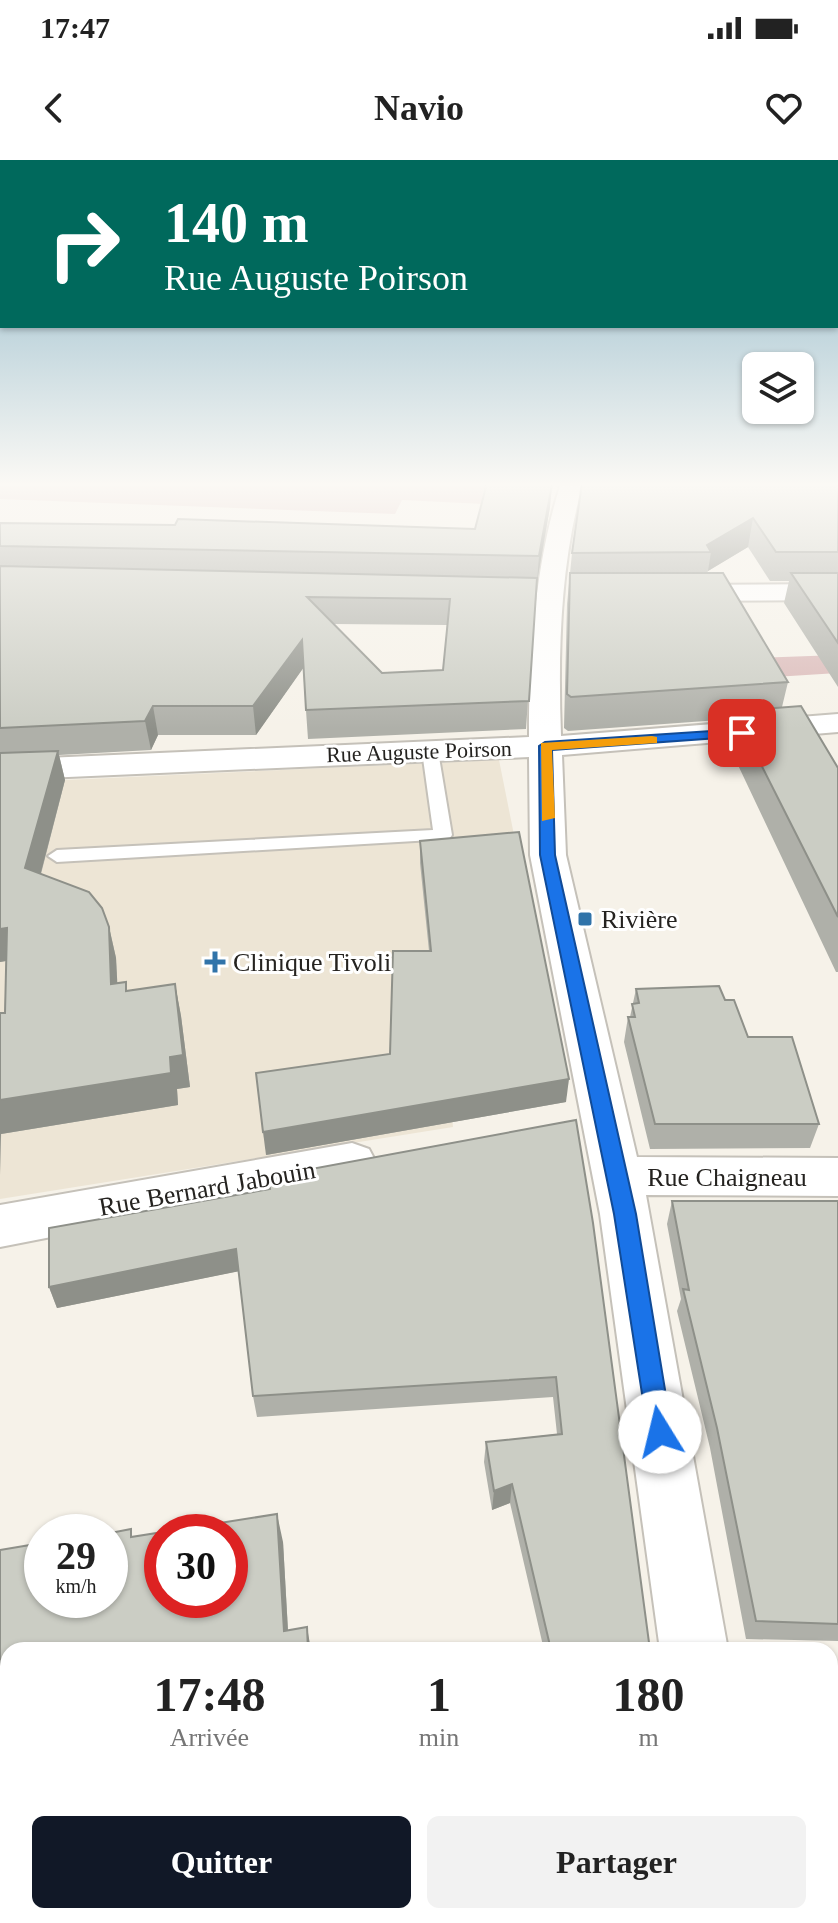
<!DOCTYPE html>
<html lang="fr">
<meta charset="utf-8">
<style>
:root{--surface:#fff;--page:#f2f2f2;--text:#222;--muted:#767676;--accent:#111827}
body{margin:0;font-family:"Times New Roman",serif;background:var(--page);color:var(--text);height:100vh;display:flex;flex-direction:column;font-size:30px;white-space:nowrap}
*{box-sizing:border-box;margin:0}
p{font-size:26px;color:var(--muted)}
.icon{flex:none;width:44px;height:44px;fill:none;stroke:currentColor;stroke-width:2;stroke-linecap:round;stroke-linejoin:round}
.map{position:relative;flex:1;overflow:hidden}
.details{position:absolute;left:0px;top:1482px;width:838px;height:282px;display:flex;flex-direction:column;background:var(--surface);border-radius:24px 24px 0 0;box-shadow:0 2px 6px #0004}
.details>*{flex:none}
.banner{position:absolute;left:0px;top:0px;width:838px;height:168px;box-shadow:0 2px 6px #0004;background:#00695c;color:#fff;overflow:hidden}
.buttons{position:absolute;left:742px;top:192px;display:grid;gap:16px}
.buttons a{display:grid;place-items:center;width:72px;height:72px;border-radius:12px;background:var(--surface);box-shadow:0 2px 6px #0004;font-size:40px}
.speed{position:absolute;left:24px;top:1354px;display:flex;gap:16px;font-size:40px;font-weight:700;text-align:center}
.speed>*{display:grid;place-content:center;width:104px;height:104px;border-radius:50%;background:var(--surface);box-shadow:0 2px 6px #0004;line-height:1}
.speed small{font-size:20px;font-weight:400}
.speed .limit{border:12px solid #d22;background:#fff;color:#111}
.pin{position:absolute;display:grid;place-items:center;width:68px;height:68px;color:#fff;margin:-34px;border-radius:16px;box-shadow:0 4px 12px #0006}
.me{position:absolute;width:88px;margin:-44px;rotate:351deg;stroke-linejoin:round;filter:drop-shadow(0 0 6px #0008)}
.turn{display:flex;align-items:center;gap:28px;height:168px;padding:0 32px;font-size:36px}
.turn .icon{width:104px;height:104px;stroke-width:2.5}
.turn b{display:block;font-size:56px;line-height:68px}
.eta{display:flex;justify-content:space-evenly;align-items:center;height:136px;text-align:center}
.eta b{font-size:48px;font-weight:700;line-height:56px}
.action{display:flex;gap:16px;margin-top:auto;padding:16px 32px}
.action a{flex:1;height:92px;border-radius:12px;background:var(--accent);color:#fff;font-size:32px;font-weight:700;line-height:92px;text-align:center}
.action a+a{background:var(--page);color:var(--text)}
.status{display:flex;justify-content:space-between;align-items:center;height:56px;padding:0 40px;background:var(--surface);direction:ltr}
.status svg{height:22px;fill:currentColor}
header{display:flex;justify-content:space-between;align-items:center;height:104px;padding:0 32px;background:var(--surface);font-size:36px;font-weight:700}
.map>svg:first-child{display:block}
.built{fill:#ede5d5}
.green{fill:#dab9b8}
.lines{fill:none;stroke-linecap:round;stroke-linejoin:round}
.lane-casing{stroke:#c5c1b9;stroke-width:4}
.street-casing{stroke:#c5c1b9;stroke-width:4}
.lane{fill:#fff;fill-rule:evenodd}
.street{fill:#fff;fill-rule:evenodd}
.wall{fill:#afb0a9;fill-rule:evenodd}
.shaded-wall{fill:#8e9089}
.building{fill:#cbcdc4;stroke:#8e9089;stroke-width:2;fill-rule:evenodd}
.route{fill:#1a73e8;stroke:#114b97;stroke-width:2}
.slow{fill:#f59e0b}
.poi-dot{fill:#3073a9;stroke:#fff;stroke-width:3}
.labels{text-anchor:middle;stroke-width:6;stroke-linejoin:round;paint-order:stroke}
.far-street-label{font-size:22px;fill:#252320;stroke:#fff}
.poi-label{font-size:26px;fill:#252320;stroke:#fff;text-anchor:start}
.street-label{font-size:26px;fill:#252320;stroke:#fff}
</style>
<div class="status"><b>17:47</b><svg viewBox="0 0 49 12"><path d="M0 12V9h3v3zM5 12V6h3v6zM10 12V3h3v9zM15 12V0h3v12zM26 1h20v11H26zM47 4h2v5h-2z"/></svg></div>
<header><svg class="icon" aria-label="back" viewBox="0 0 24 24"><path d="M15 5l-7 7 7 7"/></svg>Navio<svg class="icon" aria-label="heart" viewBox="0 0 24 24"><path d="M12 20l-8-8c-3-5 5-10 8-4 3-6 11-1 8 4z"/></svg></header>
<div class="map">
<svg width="838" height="1763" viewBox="0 0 838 1763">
<rect width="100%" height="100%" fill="#f6f2e9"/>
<path class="built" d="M 499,600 L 518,695 L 450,938 L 453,967 L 0,1039 L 0,623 Z"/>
<g class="green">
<path d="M 0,323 L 551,323 L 544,347 L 402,340 L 395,354 L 0,339 Z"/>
<path d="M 838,495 L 838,513 L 756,518 L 700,500 Z"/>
</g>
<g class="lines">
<defs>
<path id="lane" d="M 430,586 L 438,591 L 452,675 L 449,679 L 57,702 L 48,696 L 57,690 L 433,670 L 422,591 Z"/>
<g id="street">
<path d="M 561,323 L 583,323 C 560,404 558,492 561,576 L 838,554 L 838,572 L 562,595 L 566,695 L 637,997 L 838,998 L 838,1036 L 646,1035 L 728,1490 L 660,1490 L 600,1054 L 530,695 L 529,597 L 0,620 L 0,600 L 529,577 C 529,493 535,403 561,323 Z"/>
<path d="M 838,424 L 838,440 L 674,441 L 665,439 L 661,433 L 665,427 L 674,425 Z"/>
<path d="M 352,983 L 369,989 L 376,1002 L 369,1015 L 0,1087 L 0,1045 Z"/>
<path d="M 698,1756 L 776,1756 L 777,1763 L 699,1763 Z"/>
</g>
</defs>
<use href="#lane" class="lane-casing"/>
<use href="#street" class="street-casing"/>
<use href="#lane" class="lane"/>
<use href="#street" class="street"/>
</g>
<g class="wall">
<path d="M 838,323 L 838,527 L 784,443 L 789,421 L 770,421 L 748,387 L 708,411 L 707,413 L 788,522 L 782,547 L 838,608 L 838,812 L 836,812 L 728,584 L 733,559 L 568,571 L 564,568 L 567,444 L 572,393 Z"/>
<path d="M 550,347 L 537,422 L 536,422 L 526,569 L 308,579 L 303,508 L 256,575 L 158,575 L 151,590 L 59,595 L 65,620 L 41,714 L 109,767 L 116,798 L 117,823 L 128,831 L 175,824 L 181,856 L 190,927 L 177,929 L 178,945 L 1,974 L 0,1015 L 6,801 L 0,802 L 0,363 L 475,369 ZM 334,464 L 447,465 L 443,510 L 382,513 Z"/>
<path d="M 420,681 L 566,942 L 266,995 L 390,894 L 429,791 L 420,703 Z"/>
<path d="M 636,829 L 725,840 L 748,877 L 819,964 L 810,988 L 650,989 L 624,882 L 628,857 L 630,857 Z"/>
<path d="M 576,960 L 650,1490 L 544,1490 L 510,1343 L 492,1350 L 484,1302 L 486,1282 L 557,1274 L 553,1237 L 257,1257 L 253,1236 L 239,1111 L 57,1148 L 49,1127 L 270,1029 Z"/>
<path d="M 672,1041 L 838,1041 L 838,1481 L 746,1479 L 710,1288 L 677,1151 L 681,1139 L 667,1064 Z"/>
<path d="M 134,1376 L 283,1382 L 288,1470 L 8,1490 L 8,1650 L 2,1763 L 0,1763 L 0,1390 Z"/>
<path d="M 798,1756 L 830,1756 L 838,1763 L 799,1763 Z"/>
</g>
<g class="shaded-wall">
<path d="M 552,324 L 550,347 L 537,422 L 539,396 Z"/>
<path d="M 753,358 L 748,387 L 708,411 L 711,392 L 707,385 Z"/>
<path d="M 302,480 L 304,507 L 256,575 L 253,546 Z"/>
<path d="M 153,546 L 158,575 L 151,590 L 145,561 Z"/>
<path d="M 58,591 L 65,620 L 34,739 L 25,708 Z"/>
<path d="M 109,767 L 116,798 L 119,855 L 111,824 Z"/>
<path d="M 7,768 L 17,799 L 0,802 L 0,769 Z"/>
<path d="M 175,824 L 181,856 L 190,927 L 177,929 L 178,945 L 1,974 L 0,1015 L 0,940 L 170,897 Z"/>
<path d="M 569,919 L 566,942 L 266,995 L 263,972 Z"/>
<path d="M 236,1089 L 240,1111 L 57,1148 L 49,1127 Z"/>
<path d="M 512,1324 L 510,1343 L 492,1350 L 494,1331 Z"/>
<path d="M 277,1354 L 283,1382 L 289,1490 L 284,1471 Z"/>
<path d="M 307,1467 L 311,1490 L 308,1490 Z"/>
<path d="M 0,1592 L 8,1602 L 8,1650 L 2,1763 L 0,1763 Z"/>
<path d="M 287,1756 L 293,1756 L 293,1763 L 288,1763 Z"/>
</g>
<g class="building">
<path d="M 487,323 L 552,324 L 539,396 L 0,386 L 0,363 L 175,365 L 178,359 L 475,369 Z"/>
<path d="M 582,323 L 838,323 L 838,392 L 776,392 L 753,358 L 707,385 L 711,392 L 572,393 Z"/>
<path d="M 0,406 L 537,418 L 529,541 L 306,550 L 302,480 L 253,546 L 153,546 L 145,561 L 0,568 ZM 307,437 L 450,439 L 443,510 L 382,513 Z"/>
<path d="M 570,413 L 723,413 L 788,522 L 571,537 L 567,534 Z"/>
<path d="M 791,413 L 838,413 L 838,483 Z"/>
<path d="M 801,546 L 838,608 L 838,757 L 734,551 Z"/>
<path d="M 58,591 L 25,708 L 89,732 L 102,748 L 109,767 L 111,824 L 126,822 L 126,831 L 175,824 L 183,895 L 170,897 L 171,913 L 0,940 L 0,853 L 5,853 L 7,768 L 0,769 L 0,593 Z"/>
<path d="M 519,672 L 569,919 L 263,972 L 256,913 L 390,894 L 393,791 L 431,791 L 420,681 Z"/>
<path d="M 719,826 L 725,840 L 734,840 L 748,877 L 792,877 L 819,964 L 655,964 L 628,857 L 635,857 L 632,844 L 639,843 L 636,829 Z"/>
<path d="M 576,960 L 593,1063 L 650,1490 L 551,1490 L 512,1324 L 494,1331 L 486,1282 L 562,1274 L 556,1217 L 253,1236 L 236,1089 L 49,1127 L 49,1068 L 270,1029 L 268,1017 Z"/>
<path d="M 672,1041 L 838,1041 L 838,1464 L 756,1461 L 717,1268 L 683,1129 L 689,1130 Z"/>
<path d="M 277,1354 L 284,1471 L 307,1467 L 308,1490 L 8,1490 L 8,1583 L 0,1582 L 0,1390 L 42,1383 L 42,1440 L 110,1440 L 110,1373 L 131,1369 L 131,1377 ZM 162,1372 L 230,1372 L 230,1440 L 162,1440 Z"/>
<path d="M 830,1721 L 838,1722 L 838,1763 L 814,1763 L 813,1756 L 830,1756 Z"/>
<path d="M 123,1756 L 287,1756 L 288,1763 L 123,1763 Z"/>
<path d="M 690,1756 L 691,1763 L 654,1763 Z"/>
</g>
<linearGradient id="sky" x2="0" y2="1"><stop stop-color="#81afc3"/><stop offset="0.57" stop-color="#fbf9f5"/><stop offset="1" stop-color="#fbf9f5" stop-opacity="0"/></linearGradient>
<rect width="838" height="569" fill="url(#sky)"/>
<path class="route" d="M 742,569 L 746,570 L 746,576 L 552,590 L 555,695 L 636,1054 L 672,1272 L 668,1280 L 660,1284 L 651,1280 L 648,1272 L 614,1054 L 540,695 L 539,586 L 545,582 Z"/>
<path class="slow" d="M 652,576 L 657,577 L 657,583 L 552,590 L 555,658 L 542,661 L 541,583 Z"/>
<g class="poi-dot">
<rect x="577" y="751" width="16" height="16" rx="4"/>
<path d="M211 790h8v8h8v8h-8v8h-8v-8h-8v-8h8z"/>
</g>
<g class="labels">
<g class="far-street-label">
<text transform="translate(419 591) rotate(-2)" y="8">Rue Auguste Poirson</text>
</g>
<g class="poi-label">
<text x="601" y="768">Rivière</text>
<text x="233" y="811">Clinique Tivoli</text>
</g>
<g class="street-label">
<text x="727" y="1026">Rue Chaigneau</text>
<text transform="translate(207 1028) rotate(-10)" y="9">Rue Bernard Jabouin</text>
</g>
</g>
</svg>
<div class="buttons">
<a><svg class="icon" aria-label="layers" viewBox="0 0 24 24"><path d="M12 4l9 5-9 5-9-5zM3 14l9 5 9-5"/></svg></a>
</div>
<div class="speed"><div>29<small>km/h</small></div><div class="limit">30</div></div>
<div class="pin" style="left:742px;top:573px;background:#d93025"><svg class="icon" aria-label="arrive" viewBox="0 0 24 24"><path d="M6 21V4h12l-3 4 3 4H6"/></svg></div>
<svg class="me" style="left:660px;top:1272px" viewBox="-20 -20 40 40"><circle r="19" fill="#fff"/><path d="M0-13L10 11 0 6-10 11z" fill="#1a73e8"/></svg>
<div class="banner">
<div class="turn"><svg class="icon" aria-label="right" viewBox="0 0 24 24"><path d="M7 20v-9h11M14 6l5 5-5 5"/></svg><div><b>140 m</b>Rue Auguste Poirson</div></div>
</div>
<section class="details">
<div class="eta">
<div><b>17:48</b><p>Arrivée</p></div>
<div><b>1</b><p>min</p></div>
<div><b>180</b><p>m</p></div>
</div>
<div class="action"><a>Quitter</a><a>Partager</a></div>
</section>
</div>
